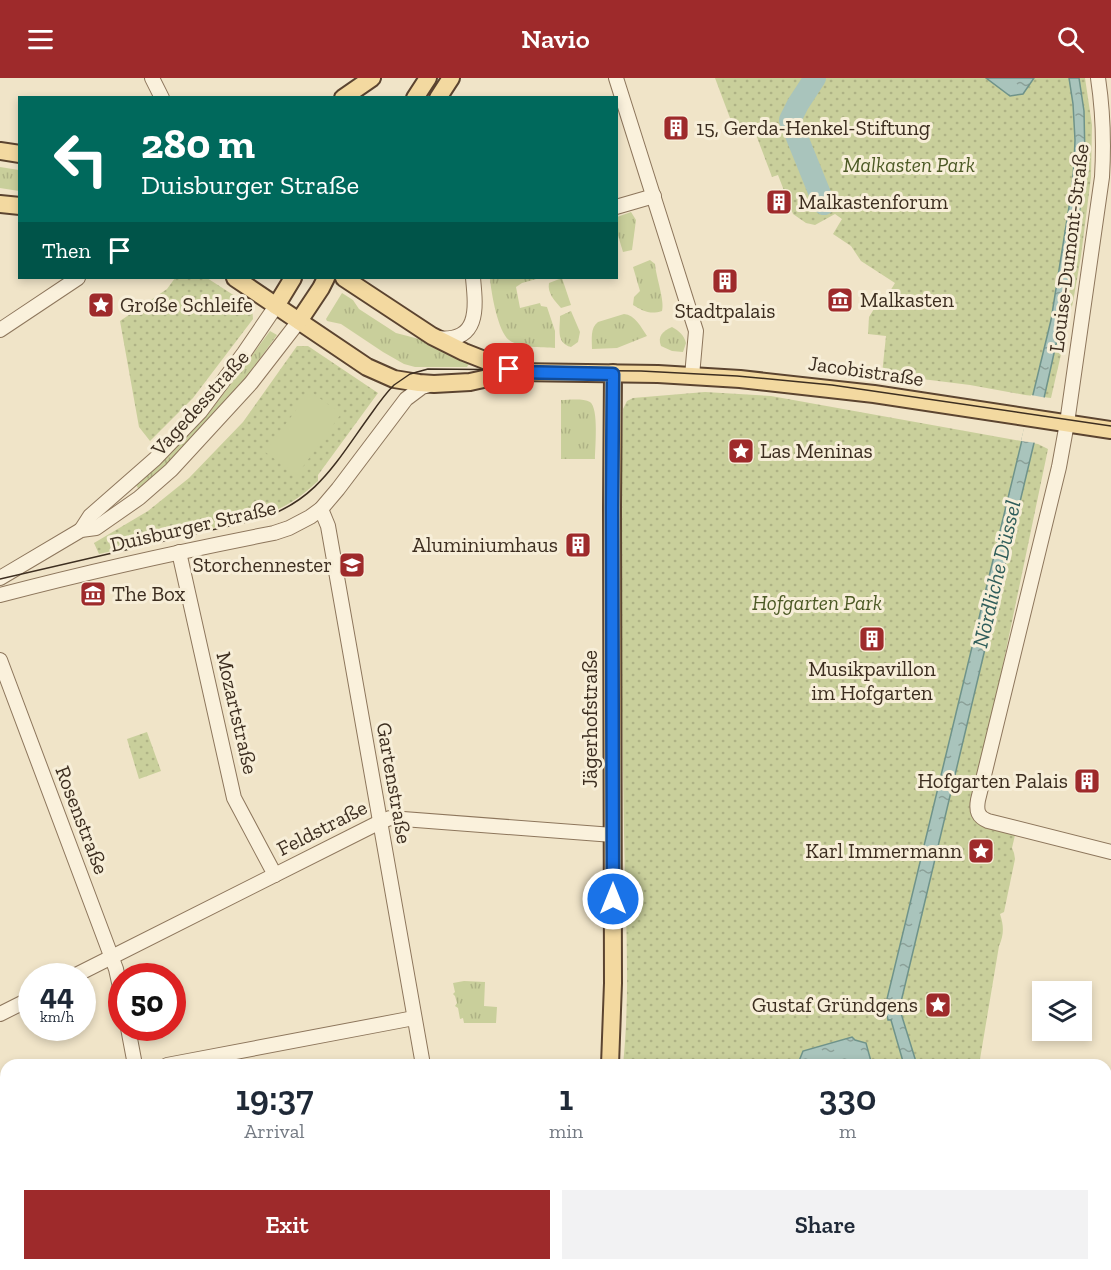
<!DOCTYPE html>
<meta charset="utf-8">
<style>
:root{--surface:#fff;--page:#f2f2f3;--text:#1f2937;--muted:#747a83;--accent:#9e2a2b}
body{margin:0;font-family:"Zilla Slab",serif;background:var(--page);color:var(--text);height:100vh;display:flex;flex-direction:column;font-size:22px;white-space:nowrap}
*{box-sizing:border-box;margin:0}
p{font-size:20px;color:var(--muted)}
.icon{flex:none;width:33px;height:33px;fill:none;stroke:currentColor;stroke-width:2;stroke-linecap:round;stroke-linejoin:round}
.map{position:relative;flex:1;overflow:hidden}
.panel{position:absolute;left:0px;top:981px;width:1112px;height:212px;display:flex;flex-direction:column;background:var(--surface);border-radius:18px 18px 0 0;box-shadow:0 3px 9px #0003}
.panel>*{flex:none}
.top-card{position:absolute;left:18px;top:18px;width:600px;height:183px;border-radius:0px;box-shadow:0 3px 9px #0003;background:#00695c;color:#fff;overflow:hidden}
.fabs{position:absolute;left:1032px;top:903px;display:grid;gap:12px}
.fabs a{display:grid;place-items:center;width:60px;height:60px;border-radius:0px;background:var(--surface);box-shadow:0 3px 9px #0003;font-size:30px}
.speed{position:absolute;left:18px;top:885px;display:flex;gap:12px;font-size:30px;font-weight:700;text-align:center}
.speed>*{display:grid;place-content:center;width:78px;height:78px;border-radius:50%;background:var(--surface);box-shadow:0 3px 9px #0003;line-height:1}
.speed small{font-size:15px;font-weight:400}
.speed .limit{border:9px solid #d22;background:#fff;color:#111}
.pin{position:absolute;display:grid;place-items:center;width:51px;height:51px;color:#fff;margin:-26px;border-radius:12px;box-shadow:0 3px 9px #0006}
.me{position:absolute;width:66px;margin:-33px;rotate:0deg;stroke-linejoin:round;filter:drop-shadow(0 0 4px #0008)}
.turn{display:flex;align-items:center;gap:21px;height:126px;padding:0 24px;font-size:27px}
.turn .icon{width:78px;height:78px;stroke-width:2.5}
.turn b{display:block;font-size:42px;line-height:51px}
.then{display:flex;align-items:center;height:57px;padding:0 24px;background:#0003;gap:12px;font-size:22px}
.eta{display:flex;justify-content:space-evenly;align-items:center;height:102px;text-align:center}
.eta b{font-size:36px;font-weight:600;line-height:42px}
.action{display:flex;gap:12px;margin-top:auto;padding:12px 24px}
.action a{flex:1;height:69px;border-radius:0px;background:var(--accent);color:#fff;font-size:24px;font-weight:600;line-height:69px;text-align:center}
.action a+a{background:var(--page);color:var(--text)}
header{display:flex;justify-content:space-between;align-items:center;height:78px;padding:0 24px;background:var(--accent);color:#fff;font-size:27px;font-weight:600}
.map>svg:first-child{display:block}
.grass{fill:url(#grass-tufts)}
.park{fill:url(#park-dots)}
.pitch{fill:#c9cf9b}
.water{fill:url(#water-ripples);stroke:#6f938a;stroke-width:1.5}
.pier{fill:#f0e4c8}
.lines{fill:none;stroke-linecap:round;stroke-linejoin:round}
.river{stroke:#a9c4bc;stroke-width:22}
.major-tunnel{stroke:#ccc0a6;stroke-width:16;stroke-dasharray:16 8;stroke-linecap:butt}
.minor-casing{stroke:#8d765c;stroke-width:16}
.major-casing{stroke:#5b4430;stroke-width:20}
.minor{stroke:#faf1dc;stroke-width:14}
.major{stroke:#f3d9a0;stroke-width:16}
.tram{stroke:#3d2e20;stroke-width:1.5}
.route-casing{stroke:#114b97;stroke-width:15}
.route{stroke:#1a73e8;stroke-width:10}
.labels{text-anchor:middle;stroke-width:6;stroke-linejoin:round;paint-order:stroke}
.poi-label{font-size:21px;fill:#3d2e20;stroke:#f7eed8;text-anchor:start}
.park-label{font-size:21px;font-style:italic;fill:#4d5a26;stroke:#f7eed8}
.street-label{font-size:21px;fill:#3d2e20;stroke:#f7eed8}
.water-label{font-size:22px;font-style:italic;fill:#2f5d5a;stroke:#f7eed8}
</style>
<header><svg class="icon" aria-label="menu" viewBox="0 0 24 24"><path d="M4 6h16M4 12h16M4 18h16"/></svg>Navio<svg class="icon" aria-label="search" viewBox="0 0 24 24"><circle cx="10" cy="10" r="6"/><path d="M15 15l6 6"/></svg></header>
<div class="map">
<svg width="1111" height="1192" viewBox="0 0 1111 1192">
<defs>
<pattern id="grass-tufts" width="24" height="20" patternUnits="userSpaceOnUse" patternTransform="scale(1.5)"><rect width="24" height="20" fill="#c9cf9b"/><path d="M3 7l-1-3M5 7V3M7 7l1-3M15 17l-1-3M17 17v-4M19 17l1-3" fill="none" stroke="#aeb285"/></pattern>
<pattern id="park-dots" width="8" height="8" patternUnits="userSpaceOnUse" patternTransform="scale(1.5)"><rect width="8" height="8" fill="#c9cf9b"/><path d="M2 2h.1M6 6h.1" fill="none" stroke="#aeb285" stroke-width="1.8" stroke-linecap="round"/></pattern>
<pattern id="water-ripples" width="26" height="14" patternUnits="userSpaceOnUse" patternTransform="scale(1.5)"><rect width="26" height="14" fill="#a9c4bc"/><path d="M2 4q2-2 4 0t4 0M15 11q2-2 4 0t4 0" fill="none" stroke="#8ba098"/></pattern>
</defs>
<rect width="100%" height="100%" fill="#f0e4c8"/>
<g class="grass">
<path d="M 0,89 L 19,92 L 19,113 L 0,110 Z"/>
<path d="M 631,134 L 636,142 L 632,172 L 623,174 L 617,154 L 617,139 Z"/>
<path d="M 650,182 L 655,186 C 656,199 665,223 662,233 C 650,237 643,233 633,227 L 634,219 L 640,213 L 633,189 Z"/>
<path d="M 490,200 L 540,200 L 522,205 L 516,209 L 520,230 L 540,225 L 541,228 L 547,229 L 555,253 L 555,270 C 543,269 519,270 509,262 C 498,254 491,214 490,200 Z"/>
<path d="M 562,200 L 571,227 L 561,230 C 555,223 547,215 549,205 Z"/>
<path d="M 342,215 L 353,222 L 359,231 L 396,255 L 423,262 L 470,284 L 467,289 L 415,289 L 404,286 L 383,274 L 341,246 L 327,243 L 326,241 Z"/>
<path d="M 571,233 L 580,254 L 578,264 L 571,269 C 556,265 560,251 560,238 Z"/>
<path d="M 624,236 C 635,237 641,249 647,258 L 617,270 L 592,271 C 592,261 590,250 598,244 Z"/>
<path d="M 672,249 C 679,253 684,257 686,265 L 683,274 L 672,273 L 661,268 C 657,258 663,253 672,249 Z"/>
<path d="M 270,253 L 277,257 L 239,309 L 214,340 L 140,413 L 136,407 L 166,380 L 215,327 Z"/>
<path d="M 561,322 C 569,322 583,320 590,324 C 599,330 595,371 595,381 L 561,381 Z"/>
<path d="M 464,903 L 485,904 L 484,928 L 497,929 L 496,945 L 464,945 L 463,940 L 460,941 L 458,930 L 455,928 L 457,925 L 455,918 L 453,916 L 455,914 L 453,905 Z"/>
</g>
<g class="park">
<path d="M 715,0 L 1085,0 L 1092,47 L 1091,99 L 1081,178 L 1073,224 L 1051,320 L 1025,317 L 970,307 L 882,296 L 886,258 L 868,256 L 869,239 L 877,226 L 881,228 L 895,205 L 861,183 L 851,168 L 833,156 L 842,141 L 835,136 L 815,147 L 806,145 L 793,136 L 778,97 L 772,99 L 755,54 L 742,59 L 733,48 Z"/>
<path d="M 175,200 L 207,200 L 252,229 L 253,241 L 193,320 L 150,363 L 139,349 L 120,243 L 167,211 Z"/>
<path d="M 297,268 L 308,268 L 378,315 L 318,397 L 318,403 C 298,422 285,429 260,439 L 99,476 L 94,465 L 148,433 L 189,400 L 243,344 Z"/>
<path d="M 705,314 L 771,318 L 1038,366 L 1048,371 L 973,730 L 989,749 L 1015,757 L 1012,770 L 1014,775 L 1015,781 L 1004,834 L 1000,836 C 1004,848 1004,857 999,868 L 979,987 L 623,987 C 631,911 625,831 624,755 C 622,614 618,472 623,331 L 627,323 L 633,320 Z"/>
<path d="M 147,654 L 161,693 L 139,701 L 127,661 Z"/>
<path d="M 301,1186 L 592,1186 L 592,1192 L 274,1192 Z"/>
<path d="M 985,1187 L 986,1192 L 621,1192 L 621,1187 Z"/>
</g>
<path class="pitch" d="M 310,313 L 341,336 L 297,397 L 265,374 Z"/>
<g class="water">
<path d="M 986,0 L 1034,0 L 1023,16 L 1010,18 Z"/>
<path d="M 1069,0 L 1079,0 L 1084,33 L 1085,81 L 1079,139 L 1067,217 L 1034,365 L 901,924 L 900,932 L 917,987 L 904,987 L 891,942 L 888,942 L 886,932 L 886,925 L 1051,242 L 1072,110 L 1074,85 L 1075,62 L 1073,26 Z"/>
<path d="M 852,959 L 855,962 L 866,965 L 872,987 L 795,987 L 799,983 L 803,973 Z"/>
</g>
<path class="pier" d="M 1031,317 L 1047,320 L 1037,365 L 1021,363 Z"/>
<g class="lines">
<g class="river">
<path d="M 815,0 L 798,26 L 790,42 L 824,126"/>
<path d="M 969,1186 L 971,1192"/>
</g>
<g class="major-tunnel">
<path d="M 1106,1114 L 1111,1113"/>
<path d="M 1106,1165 L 1111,1164"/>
</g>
<defs>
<g id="minor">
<path d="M 152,0 L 162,20"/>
<path d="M 616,0 L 696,253 L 692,298"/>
<path d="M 1098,0 C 1103,33 1104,66 1102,99 L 1067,345 L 1059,389 L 978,722 C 976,733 978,739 988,743 L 1111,774"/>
<path d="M 616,129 L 654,118"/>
<path d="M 0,252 L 78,200"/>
<path d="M 436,260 C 480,265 476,230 473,200"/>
<path d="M 321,431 L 328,448 L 423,987"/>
<path d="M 81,452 L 90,438 L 155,381 L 200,334 L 244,275 L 276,228"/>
<path d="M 179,474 L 234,720 L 275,797"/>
<path d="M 0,500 L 81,452 L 96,450 L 139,420 L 171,392 L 251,305 L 299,243"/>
<path d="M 0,517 C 91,493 182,473 274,455 L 289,450 L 310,439 L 321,431 L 338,411 L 406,321 L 422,309 L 432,306"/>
<path d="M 0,582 L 116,891 L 122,918"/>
<path d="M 74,898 L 380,744 L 390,740 L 613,757"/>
<path d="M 0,936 L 32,920"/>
<path d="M 128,950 L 135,987"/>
<path d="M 167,987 L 414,940"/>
<path d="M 1106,1158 L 1111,1157"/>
<path d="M 993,1188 L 1100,1191 L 1111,1189"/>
</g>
<g id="major">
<path d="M 343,20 L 372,0"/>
<path d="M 415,20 L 428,0"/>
<path d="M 438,20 L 451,0"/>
<path d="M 0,73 L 20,76"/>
<path d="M 0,126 L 20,128"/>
<path d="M 235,200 L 367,289 L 394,301 L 419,305 L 434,306 L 470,304 L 515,294 L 658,296 L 740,301 L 874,316 L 1111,352"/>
<path d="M 344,200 L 432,258 L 464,274 L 515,294"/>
<path d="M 276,228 L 293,200"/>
<path d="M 299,243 L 321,210 L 326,200"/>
<path d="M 610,987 L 613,905 L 612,429 L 613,295"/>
<path d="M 606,1186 L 606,1192"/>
<path d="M 106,1192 L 138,1186"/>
<path d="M 240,1192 L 267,1186"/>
</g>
</defs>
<use href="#minor" class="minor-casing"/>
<use href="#major" class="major-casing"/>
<use href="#minor" class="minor"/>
<use href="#major" class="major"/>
<g class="tram">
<path d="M 0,501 L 255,442 C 315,426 336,384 371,336 C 378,326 385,316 394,307 L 410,296 L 428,291 L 641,293 L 737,298 L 832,307 L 1111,348"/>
<path d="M 1106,1128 L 1111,1128"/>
<path d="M 175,1192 L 199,1186"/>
<path d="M 200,1192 L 223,1186"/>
</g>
</g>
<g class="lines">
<defs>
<path id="route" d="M 509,291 L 515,294 L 613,296 L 612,429 L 613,821"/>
</defs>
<use href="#route" class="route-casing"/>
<use href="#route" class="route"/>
</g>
<defs>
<symbol id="building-square" viewBox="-11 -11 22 22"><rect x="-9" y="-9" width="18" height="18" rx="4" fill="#9e2a2b" stroke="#f7eed8"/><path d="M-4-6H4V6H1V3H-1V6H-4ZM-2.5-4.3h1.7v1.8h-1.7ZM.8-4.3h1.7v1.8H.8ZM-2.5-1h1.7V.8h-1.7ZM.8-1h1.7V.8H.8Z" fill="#fff"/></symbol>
<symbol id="museum-square" viewBox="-11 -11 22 22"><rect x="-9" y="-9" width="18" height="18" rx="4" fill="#9e2a2b" stroke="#f7eed8"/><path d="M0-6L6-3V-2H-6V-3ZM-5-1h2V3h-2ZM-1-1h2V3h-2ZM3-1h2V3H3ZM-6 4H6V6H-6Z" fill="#fff"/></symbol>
<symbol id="sight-square" viewBox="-11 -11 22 22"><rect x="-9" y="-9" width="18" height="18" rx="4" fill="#9e2a2b" stroke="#f7eed8"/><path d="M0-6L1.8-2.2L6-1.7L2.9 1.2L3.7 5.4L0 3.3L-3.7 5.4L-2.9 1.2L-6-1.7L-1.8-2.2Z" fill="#fff"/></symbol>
<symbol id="school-square" viewBox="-11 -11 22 22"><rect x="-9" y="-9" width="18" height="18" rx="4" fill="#9e2a2b" stroke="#f7eed8"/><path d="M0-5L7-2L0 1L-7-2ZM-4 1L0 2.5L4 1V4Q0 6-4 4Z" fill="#fff"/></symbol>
</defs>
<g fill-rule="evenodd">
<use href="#building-square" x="661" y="35" width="30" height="30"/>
<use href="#building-square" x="764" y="109" width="30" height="30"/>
<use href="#building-square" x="710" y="188" width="30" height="30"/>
<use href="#museum-square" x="825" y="207" width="30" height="30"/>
<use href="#sight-square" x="86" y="212" width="30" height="30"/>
<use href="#sight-square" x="726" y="358" width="30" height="30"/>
<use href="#building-square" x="563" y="452" width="30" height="30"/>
<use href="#school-square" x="337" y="472" width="30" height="30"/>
<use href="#museum-square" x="78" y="501" width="30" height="30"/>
<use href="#building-square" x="857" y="546" width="30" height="30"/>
<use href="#building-square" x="1072" y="688" width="30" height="30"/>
<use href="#sight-square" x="966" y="758" width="30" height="30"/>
<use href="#sight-square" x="923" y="912" width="30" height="30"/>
</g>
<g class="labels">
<g class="poi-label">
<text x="696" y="57">15, Gerda-Henkel-Stiftung</text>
<text x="798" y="131">Malkastenforum</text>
<text x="860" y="229">Malkasten</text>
<text x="120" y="234">Große Schleife</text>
<text x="725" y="240" text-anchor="middle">Stadtpalais</text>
<text x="760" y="380">Las Meninas</text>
<text x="558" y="474" text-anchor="end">Aluminiumhaus</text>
<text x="332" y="494" text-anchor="end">Storchennester</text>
<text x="112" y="523">The Box</text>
<text x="872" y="598" text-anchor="middle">Musikpavillon<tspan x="872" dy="24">im Hofgarten</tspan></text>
<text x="1068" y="710" text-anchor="end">Hofgarten Palais</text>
<text x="962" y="780" text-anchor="end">Karl Immermann</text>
<text x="918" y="934" text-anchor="end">Gustaf Gründgens</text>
</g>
<g class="park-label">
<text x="909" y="94">Malkasten Park</text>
<text x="817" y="532">Hofgarten Park</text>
</g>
<g class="street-label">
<text transform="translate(1069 170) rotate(-83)" y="7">Louise-Dumont-Straße</text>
<text transform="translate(866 293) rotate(8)" y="7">Jacobistraße</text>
<text transform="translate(200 325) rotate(-48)" y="7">Vagedesstraße</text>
<text transform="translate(193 448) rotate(-13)" y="7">Duisburger Straße</text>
<text transform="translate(237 635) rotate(77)" y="7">Mozartstraße</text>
<text transform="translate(590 641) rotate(-90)" y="7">Jägerhofstraße</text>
<text transform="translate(394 705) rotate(80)" y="7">Gartenstraße</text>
<text transform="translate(82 742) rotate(69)" y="7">Rosenstraße</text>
<text transform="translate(322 750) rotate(-27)" y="7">Feldstraße</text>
</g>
<g class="water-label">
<text transform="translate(996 496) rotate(-77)" y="8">Nördliche Düssel</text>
</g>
</g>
</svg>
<div class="fabs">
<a><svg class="icon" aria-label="layers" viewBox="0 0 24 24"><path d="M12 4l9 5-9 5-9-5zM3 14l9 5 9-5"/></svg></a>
</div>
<div class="speed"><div>44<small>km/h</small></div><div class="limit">50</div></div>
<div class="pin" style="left:509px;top:291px;background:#d93025"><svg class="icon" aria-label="arrive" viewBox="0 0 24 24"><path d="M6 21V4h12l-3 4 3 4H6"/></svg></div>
<svg class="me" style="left:613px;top:821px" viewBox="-20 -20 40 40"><circle r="17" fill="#1a73e8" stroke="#fff" stroke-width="3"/><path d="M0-11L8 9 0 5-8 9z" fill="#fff"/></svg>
<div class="top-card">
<div class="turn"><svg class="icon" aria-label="left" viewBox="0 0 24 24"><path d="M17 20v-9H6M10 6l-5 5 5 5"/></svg><div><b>280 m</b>Duisburger Straße</div></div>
<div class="then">Then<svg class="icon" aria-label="arrive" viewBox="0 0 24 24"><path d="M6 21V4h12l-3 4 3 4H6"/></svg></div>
</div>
<section class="panel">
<div class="eta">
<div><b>19:37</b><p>Arrival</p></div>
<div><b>1</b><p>min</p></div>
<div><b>330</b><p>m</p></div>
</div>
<div class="action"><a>Exit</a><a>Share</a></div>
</section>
</div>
